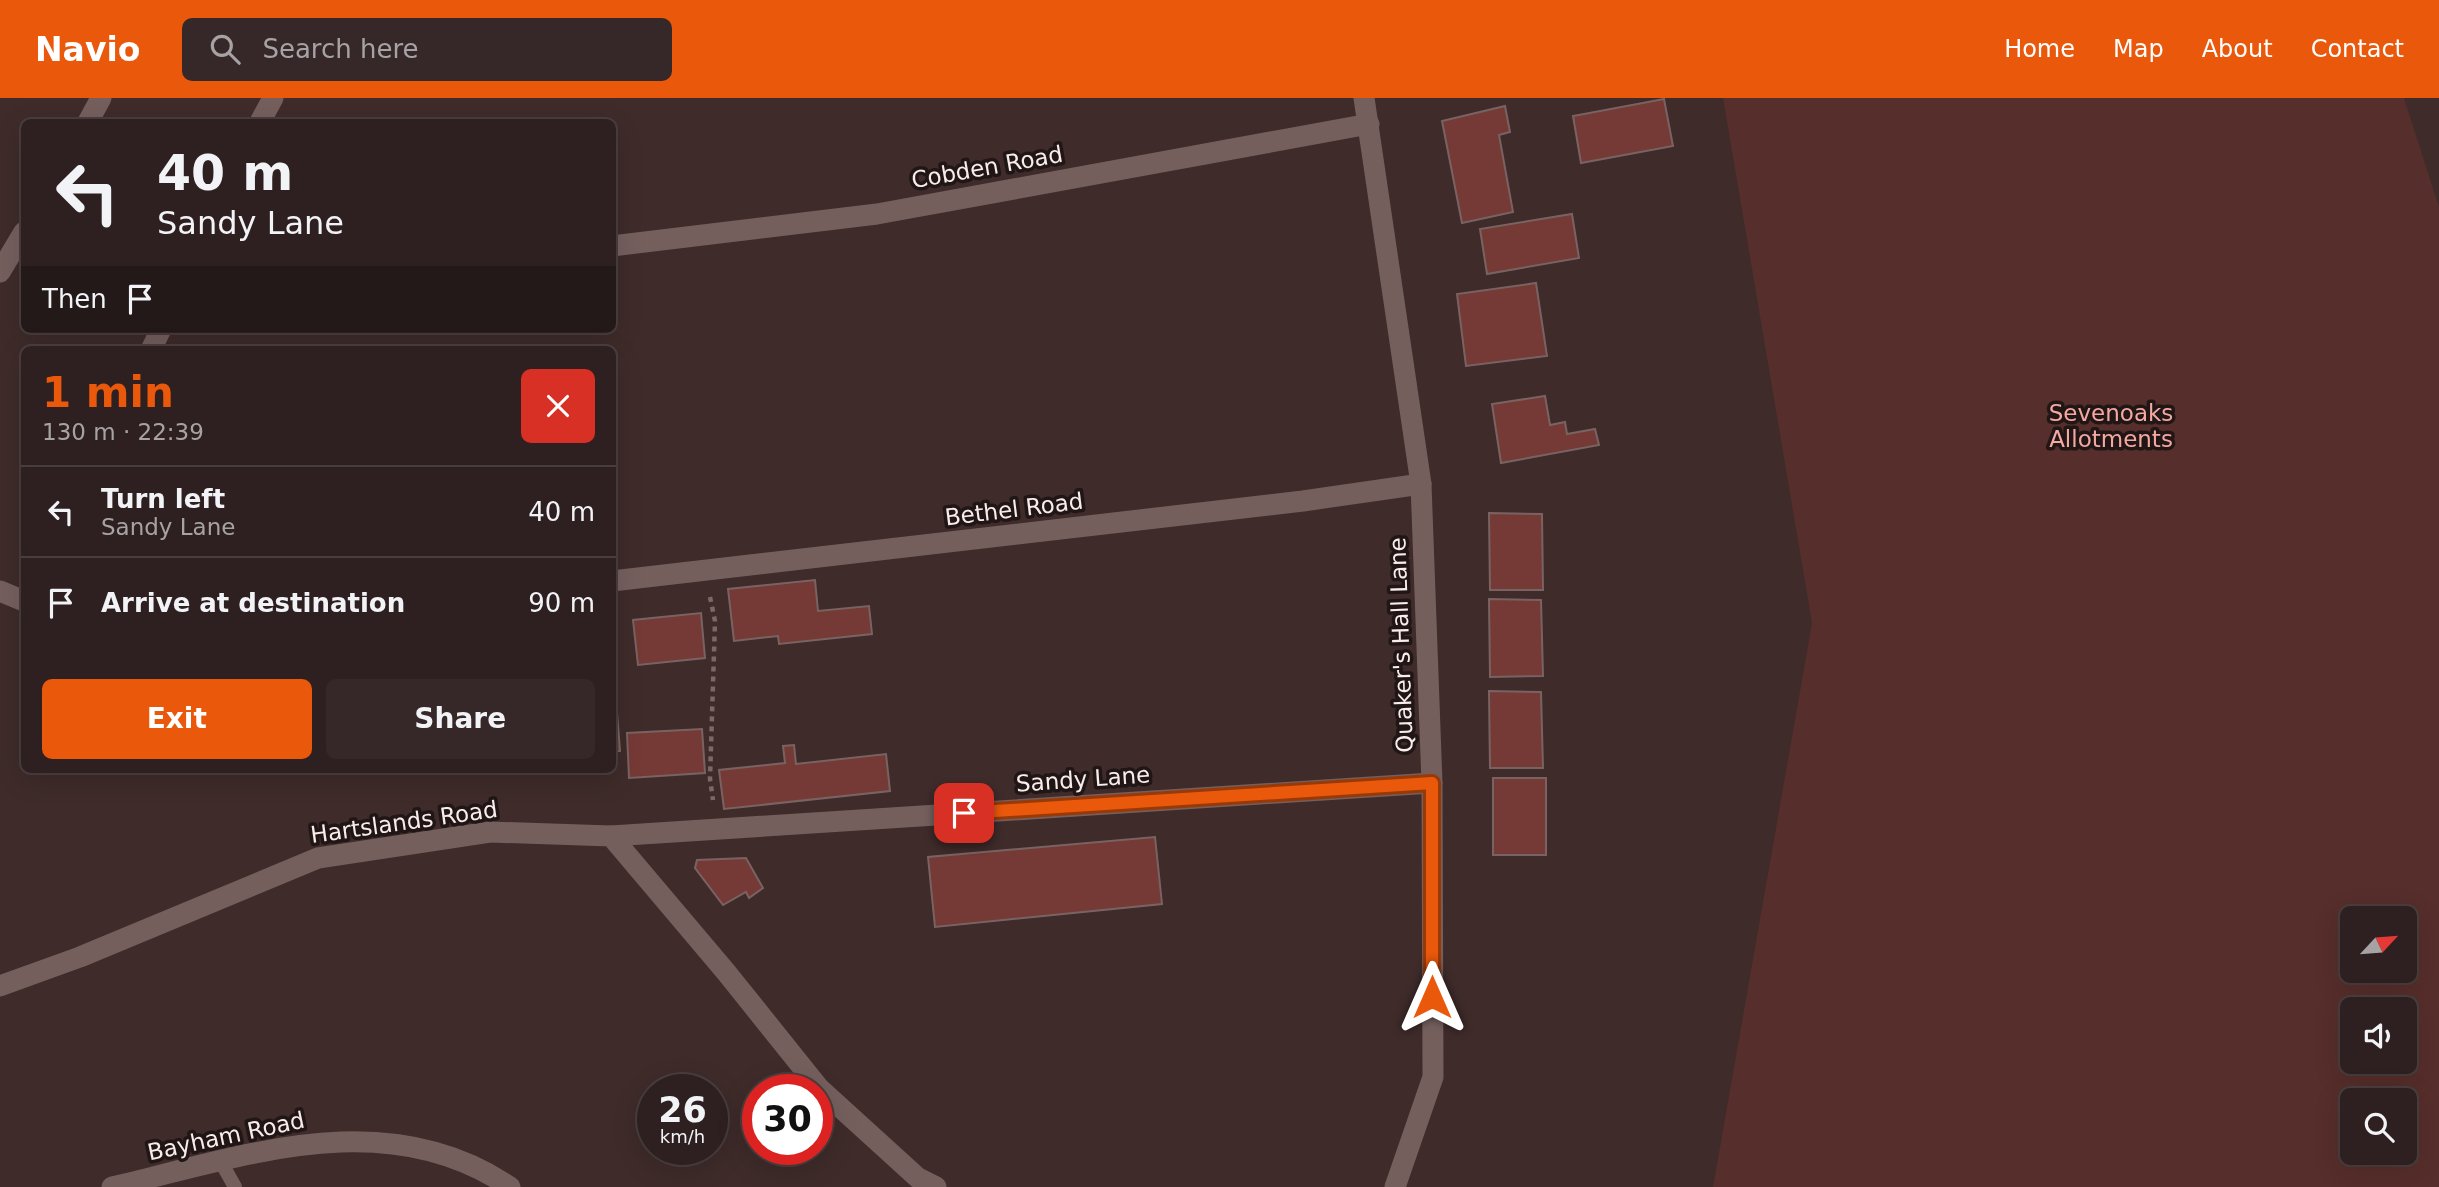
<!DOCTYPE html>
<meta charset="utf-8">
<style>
:root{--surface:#2e2020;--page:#362829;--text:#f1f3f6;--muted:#a7a3a5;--line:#493e3e;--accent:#ea580c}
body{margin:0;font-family:"DejaVu Sans",sans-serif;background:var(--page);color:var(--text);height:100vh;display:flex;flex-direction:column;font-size:26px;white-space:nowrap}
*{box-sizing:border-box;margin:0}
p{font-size:23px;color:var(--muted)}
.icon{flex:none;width:38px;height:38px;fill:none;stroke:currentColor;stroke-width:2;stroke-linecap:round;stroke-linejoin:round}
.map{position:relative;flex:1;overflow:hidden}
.details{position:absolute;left:21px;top:248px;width:595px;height:427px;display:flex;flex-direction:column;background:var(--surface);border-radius:10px;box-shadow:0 7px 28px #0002,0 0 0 2px var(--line)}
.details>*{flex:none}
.guide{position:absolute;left:21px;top:21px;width:595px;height:214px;border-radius:10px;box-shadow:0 7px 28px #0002,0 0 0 2px var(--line);background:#2e2020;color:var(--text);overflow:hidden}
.needle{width:46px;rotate:64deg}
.controls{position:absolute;left:2340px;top:808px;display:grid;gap:14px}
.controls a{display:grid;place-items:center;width:77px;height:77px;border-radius:10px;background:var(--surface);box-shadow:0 7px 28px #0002,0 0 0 2px var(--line);font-size:35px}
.speed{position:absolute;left:637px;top:976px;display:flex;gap:14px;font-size:35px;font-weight:700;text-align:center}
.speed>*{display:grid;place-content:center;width:91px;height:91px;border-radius:50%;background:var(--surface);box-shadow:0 7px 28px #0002,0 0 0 2px var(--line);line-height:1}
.speed small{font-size:18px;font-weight:400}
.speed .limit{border:10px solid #d22;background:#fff;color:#111}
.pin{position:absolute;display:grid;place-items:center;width:60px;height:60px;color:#fff;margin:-30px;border-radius:14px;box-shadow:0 4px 10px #0006}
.me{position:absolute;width:77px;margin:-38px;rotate:0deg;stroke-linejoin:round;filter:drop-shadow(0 0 5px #0008)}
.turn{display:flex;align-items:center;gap:24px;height:147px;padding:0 21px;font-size:32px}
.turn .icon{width:91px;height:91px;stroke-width:2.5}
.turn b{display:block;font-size:49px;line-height:60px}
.then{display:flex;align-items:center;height:66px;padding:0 21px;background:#0003;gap:14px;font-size:26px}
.round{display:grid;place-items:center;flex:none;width:74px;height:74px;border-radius:10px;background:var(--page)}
.head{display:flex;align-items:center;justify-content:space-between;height:119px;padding:0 21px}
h1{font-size:42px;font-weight:700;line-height:52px;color:var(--accent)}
.button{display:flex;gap:14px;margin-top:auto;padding:14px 21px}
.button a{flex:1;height:80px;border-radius:10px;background:var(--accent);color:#fff;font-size:28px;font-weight:700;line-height:80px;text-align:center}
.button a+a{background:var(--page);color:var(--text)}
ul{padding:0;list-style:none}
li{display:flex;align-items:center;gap:21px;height:91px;padding:0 21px;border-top:2px solid var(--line)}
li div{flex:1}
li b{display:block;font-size:26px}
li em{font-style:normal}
header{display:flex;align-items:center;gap:42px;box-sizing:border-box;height:98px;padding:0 35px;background:var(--accent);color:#fff}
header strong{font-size:33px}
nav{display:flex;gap:38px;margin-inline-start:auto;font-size:24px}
.search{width:490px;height:63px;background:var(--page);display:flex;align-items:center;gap:18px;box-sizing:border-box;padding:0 24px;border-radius:10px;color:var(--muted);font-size:26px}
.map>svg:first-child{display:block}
.green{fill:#562e2b;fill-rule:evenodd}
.building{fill:#753936;stroke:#796362;stroke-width:2}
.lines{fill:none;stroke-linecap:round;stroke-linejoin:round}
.path{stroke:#7a6968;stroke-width:4.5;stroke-dasharray:5 5;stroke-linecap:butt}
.lane{stroke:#745f5d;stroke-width:14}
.street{stroke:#745f5d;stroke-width:21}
.route-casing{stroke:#983908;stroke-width:18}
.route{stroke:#ea580c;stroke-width:12}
.labels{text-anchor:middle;stroke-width:7;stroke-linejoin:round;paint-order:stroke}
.street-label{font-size:23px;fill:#f9eceb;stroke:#1f1615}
.park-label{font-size:23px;fill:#f5a7a1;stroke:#1f1615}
</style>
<header>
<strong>Navio</strong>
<div class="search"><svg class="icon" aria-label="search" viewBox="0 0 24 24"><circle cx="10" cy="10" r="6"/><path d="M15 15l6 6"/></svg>Search here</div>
<nav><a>Home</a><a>Map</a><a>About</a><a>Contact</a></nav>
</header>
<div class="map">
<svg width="2439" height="1089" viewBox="0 0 2439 1089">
<rect width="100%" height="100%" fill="#3e2b2a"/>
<path class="green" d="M 1723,0 L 2404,0 L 2439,109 L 2439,1089 L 1713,1089 L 1812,525 ZM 2352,821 L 2404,821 L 2404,873 L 2352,873 ZM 2352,912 L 2404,912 L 2404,964 L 2352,964 ZM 2352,1003 L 2404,1003 L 2404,1055 L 2352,1055 Z"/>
<g class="building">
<path d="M 1664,1 L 1673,48 L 1581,65 L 1573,18 Z"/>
<path d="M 1505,8 L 1510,34 L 1499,37 L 1513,114 L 1462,125 L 1442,23 Z"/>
<path d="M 1572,116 L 1579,160 L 1487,176 L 1480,131 Z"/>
<path d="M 1536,185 L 1547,258 L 1466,268 L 1457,196 Z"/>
<path d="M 1545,298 L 1550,327 L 1565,324 L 1567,336 L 1595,331 L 1599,347 L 1501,365 L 1492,306 Z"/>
<path d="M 1489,415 L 1542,416 L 1543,492 L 1490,492 Z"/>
<path d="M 815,482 L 818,513 L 869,508 L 872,536 L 779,546 L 778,538 L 734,543 L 728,491 Z"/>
<path d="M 1489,501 L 1541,502 L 1543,578 L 1490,579 Z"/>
<path d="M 701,515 L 705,560 L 638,567 L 633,522 Z"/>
<path d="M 1489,593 L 1541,594 L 1543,670 L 1490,670 Z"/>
<path d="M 612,602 L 616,602 L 620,653 L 612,654 Z"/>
<path d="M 702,631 L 705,675 L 629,680 L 627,635 Z"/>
<path d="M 794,647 L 796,666 L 886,656 L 890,693 L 724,711 L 719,672 L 785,665 L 783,648 Z"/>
<rect x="1493" y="680" width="53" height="77"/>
<path d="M 1155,739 L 1162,806 L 935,829 L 928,759 Z"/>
<path d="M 746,760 L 763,790 L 749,800 L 746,794 L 723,807 L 695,770 L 697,762 Z"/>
</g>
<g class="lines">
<path class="path" d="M 710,499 L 715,523 L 710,681 L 713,702"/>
<path class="lane" d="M 221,1064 L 235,1089"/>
<g class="street">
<path d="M 1364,0 L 1421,386 L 1432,685 L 1433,979 L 1395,1089"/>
<path d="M 88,24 L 101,0"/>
<path d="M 260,24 L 273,0"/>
<path d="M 612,148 L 877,116 L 1369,26"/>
<path d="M 0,174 L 24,134"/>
<path d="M 151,252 L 161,231"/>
<path d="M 612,483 L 1303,403 L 1421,386"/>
<path d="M 0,493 L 24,503"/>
<path d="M 611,738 L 1432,685"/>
<path d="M 0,888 L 80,859 L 318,760 L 490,734 L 611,738 L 726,874 L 819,990 L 918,1080 L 936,1089"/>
<path d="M 112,1089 C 245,1058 386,1005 510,1089"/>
</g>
</g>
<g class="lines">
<defs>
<path id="route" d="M 964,715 L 1432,685 L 1432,899"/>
</defs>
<use href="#route" class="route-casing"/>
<use href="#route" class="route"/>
</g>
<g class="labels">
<g class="street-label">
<text transform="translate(987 69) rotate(-10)" y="8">Cobden Road</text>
<text transform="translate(1014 411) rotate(-7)" y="8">Bethel Road</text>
<text transform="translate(1401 547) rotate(-92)" y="8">Quaker's Hall Lane</text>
<text transform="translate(1083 681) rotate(-4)" y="8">Sandy Lane</text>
<text transform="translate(404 724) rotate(-8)" y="8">Hartslands Road</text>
<text transform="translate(226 1038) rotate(-12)" y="8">Bayham Road</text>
</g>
<g class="park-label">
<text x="2111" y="323">Sevenoaks<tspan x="2111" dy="26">Allotments</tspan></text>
</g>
</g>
</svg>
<div class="controls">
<a><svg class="needle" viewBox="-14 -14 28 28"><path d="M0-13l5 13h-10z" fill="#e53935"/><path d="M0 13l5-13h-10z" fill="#a7a3a5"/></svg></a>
<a><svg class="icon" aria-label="sound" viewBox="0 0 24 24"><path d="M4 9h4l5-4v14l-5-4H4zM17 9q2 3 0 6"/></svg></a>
<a><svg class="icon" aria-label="search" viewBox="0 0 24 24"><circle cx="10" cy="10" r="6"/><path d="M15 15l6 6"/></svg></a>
</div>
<div class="speed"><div>26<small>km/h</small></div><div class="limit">30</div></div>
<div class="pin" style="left:964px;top:715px;background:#d93025"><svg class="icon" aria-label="arrive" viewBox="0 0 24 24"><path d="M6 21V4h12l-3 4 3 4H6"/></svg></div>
<svg class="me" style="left:1432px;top:899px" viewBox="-20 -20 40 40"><path d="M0-17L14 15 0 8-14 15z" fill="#ea580c" stroke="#fff" stroke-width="4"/></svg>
<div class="guide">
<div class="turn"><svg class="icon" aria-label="left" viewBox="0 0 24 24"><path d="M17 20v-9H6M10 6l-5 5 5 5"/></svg><div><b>40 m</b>Sandy Lane</div></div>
<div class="then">Then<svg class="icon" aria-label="arrive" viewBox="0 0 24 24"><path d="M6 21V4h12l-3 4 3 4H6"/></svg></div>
</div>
<section class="details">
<div class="head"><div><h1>1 min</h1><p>130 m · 22:39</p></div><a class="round" style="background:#d93025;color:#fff"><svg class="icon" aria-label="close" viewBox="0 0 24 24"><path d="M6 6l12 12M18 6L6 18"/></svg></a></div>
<ul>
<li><svg class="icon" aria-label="left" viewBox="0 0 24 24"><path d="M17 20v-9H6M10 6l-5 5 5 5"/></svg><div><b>Turn left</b><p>Sandy Lane</p></div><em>40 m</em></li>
<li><svg class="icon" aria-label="arrive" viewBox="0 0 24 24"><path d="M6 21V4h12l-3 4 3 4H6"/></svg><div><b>Arrive at destination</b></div><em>90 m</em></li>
</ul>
<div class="button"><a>Exit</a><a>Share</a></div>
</section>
</div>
